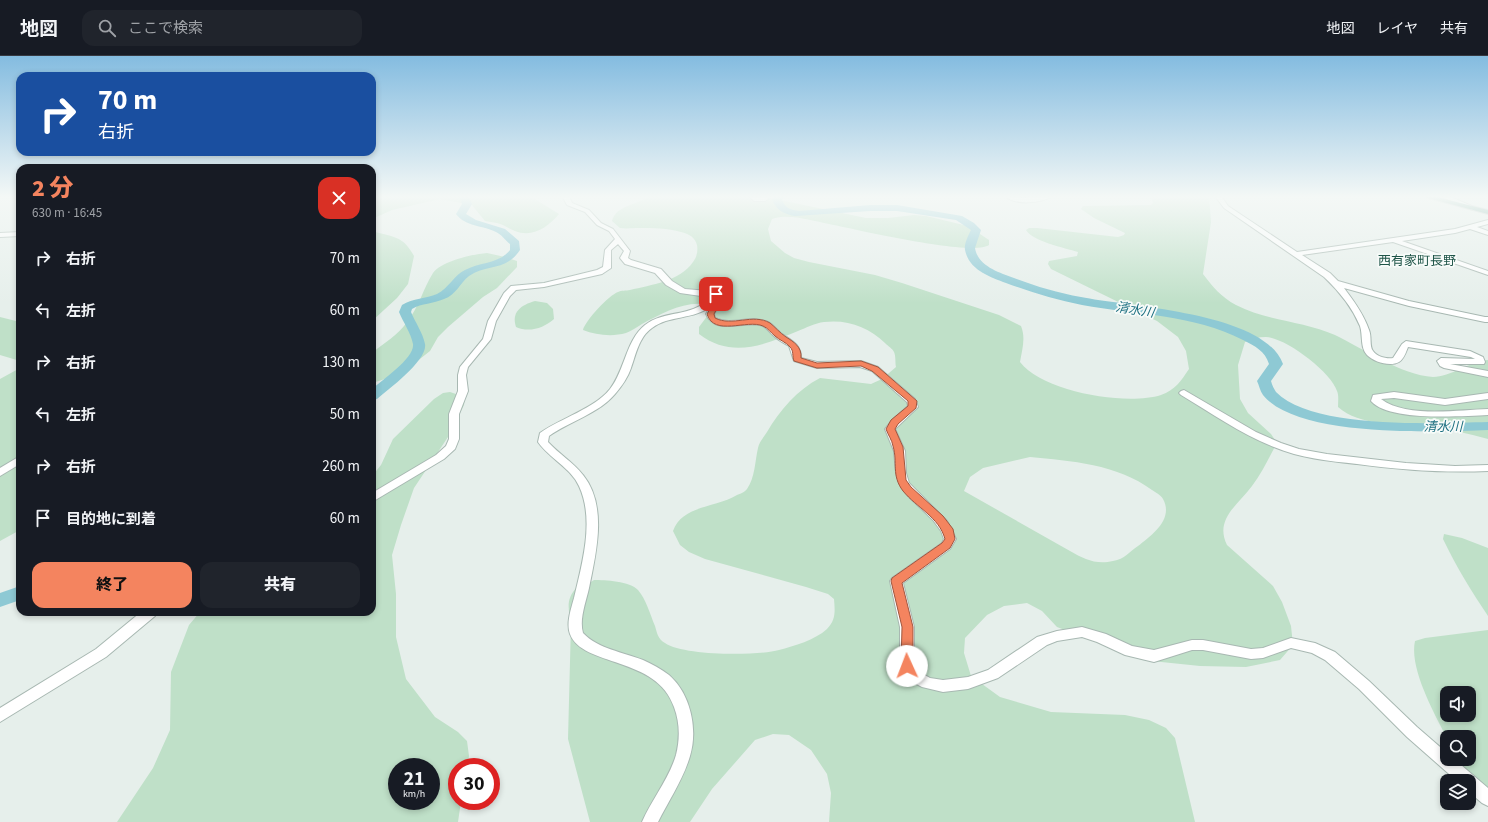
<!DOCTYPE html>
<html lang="ja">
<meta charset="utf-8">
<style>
:root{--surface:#171b24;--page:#20242c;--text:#f1f3f6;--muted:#9ea1a6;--line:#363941;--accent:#f4845f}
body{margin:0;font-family:"Source Sans 3","Noto Sans JP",sans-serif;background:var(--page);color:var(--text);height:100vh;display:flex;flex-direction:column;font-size:15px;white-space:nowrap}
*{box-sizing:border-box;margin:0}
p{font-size:13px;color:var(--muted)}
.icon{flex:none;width:22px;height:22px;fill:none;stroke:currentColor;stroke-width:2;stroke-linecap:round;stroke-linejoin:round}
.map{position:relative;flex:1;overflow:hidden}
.sheet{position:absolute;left:16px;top:108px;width:360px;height:452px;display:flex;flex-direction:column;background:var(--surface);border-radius:12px;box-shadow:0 2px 6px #0003}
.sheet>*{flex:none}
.top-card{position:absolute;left:16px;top:16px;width:360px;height:84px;border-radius:12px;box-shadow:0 2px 6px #0003;background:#1a4fa0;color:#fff;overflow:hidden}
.controls{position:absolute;left:1440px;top:630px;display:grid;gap:8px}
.controls a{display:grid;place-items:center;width:36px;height:36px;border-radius:8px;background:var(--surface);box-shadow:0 2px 6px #0003;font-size:20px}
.speed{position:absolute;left:388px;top:702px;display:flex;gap:8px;font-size:20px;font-weight:700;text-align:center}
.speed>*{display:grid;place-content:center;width:52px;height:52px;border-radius:50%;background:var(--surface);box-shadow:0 2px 6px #0003;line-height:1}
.speed small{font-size:10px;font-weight:400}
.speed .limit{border:6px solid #d22;background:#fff;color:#111}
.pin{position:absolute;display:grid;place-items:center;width:34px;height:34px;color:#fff;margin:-17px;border-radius:8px;box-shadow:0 2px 6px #0006}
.me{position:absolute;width:44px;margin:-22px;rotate:358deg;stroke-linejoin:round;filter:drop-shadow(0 0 3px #0008)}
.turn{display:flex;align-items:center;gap:14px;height:84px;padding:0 16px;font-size:18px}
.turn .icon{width:52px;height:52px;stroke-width:2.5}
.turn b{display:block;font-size:28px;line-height:34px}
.round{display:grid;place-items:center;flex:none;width:42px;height:42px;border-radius:12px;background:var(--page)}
.summary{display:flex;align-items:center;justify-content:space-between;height:68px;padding:0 16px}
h1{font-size:24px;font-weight:800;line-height:30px;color:var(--accent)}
.cta{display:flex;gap:8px;margin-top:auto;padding:8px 16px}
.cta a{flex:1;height:46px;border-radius:12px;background:var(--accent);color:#111;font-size:16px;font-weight:800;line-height:46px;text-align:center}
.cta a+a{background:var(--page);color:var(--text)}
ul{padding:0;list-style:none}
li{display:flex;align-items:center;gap:12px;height:52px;padding:0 16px}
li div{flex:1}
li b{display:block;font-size:15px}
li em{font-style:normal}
header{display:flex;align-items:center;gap:24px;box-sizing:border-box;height:56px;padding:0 20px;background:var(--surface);border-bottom:1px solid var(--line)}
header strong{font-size:19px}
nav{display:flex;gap:22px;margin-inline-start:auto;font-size:14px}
.search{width:280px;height:36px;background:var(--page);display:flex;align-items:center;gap:10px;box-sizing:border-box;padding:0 14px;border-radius:12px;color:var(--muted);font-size:15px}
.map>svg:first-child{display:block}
.green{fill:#bfe0c8;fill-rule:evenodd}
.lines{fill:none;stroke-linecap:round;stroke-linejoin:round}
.river{fill:#8ec9d4;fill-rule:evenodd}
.minor-casing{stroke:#a8b8b2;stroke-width:2}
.major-casing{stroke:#c2cac8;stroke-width:2}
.minor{fill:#fff;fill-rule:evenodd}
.major{fill:#6aa596;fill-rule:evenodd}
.route{fill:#f4845f;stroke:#9f563e}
.labels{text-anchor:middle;stroke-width:3.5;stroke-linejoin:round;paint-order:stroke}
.far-quarter-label{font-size:13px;fill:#1f5548;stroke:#f7fbf9}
.far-water-label{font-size:13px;font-style:italic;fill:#1c6f80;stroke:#f7fbf9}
</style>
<header>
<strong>地図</strong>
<div class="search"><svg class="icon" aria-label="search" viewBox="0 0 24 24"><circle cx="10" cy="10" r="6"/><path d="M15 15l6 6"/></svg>ここで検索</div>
<nav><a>地図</a><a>レイヤ</a><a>共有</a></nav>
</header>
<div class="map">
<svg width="1488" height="766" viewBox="0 0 1488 766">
<rect width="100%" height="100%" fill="#e6efeb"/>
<g class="green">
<path d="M 372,140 L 530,140 L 559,158 C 548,171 533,182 515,175 C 509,173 503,168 497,167 C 493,166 489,166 485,165 L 472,149 L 440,143 L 392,154 L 372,163 Z"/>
<path d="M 649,140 L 761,140 L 866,162 L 888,162 L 914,159 L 926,160 L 968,170 L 989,184 L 989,189 C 972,201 855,173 829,168 C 812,165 789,157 772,163 L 768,173 L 771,185 L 785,197 L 794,202 L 809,206 L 875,219 L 902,227 L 999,259 L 1021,270 C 1026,282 1022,294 1020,306 C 1043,336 1126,350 1161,339 C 1175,334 1181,325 1189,313 L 1186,295 L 1178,281 L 1157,265 L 1051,213 L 1048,208 L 1049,205 L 1077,200 L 1078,196 C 1065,192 1032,185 1026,174 L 1029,172 L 1037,172 L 1118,181 L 1124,179 L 1125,177 L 1094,162 L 1081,153 L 1083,150 L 1151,149 L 1153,147 L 1151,140 L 1209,140 L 1211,166 L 1203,218 C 1213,231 1221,241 1236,249 C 1267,265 1304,265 1335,279 C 1364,293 1401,319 1433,321 C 1450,321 1471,305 1488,304 L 1488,383 C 1468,377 1447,373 1427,371 C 1400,368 1359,370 1338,351 C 1338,346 1339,339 1337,335 C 1331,316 1286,282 1266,281 C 1258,281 1252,283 1245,286 L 1238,309 L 1240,343 L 1248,357 L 1271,378 L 1277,387 C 1269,401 1262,417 1252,430 C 1239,448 1214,463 1227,489 L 1273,530 L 1282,546 L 1291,570 L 1293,589 L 1280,604 L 1246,611 L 1200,610 L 1142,604 L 1057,571 L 1042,555 L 1027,547 L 1004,550 L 987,559 L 965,582 L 964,597 L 971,620 L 1000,641 L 1051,656 L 1125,659 L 1149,664 L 1166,672 L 1175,682 L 1195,766 L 829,766 L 831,737 L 827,718 L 811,694 L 789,679 L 773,678 L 755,684 L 712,733 L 690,766 L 590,766 L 568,683 L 571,567 C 568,551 566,543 577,531 L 583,531 L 594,524 C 605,524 630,525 638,534 C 646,543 650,558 655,570 C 657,577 658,583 665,587 C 684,600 757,600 779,594 C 794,590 815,584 827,573 C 836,564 835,555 834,543 L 828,538 L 806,531 L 705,503 L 689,496 L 680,489 L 673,475 C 682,449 716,452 737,439 C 740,438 745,436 747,433 C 755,422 755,405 758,392 C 759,386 764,381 767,376 C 780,354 797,334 820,322 L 871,328 L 882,323 L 896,311 C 895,307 896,300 894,296 C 893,293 888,290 885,287 C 869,271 847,263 824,266 C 815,267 806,272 798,275 C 764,289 732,303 699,278 L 699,271 L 714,251 C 691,241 663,257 642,268 C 637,271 631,275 626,277 C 612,281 596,279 583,274 C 585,265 609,239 618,236 C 621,234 626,235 630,234 C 651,229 680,225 693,206 C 697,201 698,195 697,189 C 695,181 689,178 681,176 C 668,172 653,172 639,172 C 632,172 627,173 620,172 L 612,165 C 616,149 638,149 649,140 ZM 1030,401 C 1071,405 1117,408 1152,434 C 1155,436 1161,439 1163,443 C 1174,463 1152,479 1138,490 C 1129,496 1125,503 1113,505 C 1096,509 1084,503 1070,495 L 964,435 L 970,421 L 983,412 Z"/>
<path d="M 372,175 C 392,181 403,179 414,200 L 408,228 L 397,242 L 372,265 Z"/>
<path d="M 487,197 L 505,201 L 517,205 L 517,211 L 497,232 L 483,241 L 448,271 L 438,281 L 430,295 L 406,314 L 382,324 L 372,327 L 372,297 C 384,287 398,279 407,266 C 419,251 423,233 433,217 C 441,205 474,198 487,197 Z"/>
<path d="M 535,245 L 547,247 L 553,253 L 554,263 C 544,272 529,277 516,271 C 511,256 521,249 535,245 Z"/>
<path d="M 0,261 L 20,266 L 20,305 L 0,299 Z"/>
<path d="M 20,312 L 20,474 L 0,485 L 0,323 Z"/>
<path d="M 450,336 L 465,341 L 464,349 L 448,381 L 414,432 L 401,469 L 392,499 L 396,538 L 396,581 L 406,623 L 435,661 L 458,676 L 467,685 L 469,700 L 467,711 L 457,711 L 457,745 L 461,745 L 458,766 L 117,766 L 153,712 L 170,674 L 171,616 L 189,569 L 200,556 L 372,556 L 372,420 L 381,409 L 393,383 L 434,343 L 443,337 ZM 397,711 L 431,711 L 431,745 L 397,745 Z"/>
<path d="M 1444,478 L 1462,482 L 1488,492 L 1488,560 C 1471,535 1456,510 1443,483 Z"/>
<path d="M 1488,574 L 1488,750 L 1467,720 L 1458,703 L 1469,703 L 1469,681 L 1447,682 C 1434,657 1409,612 1415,585 L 1425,582 ZM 1447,637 L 1469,637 L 1469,659 L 1447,659 Z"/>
</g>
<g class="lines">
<g class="river">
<path d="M 459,140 L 468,140 L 472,148 L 466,158 L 476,164 L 505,173 L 519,185 L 520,194 C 505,216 488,207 469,220 C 460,227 456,239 444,243 C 433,248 422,247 412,253 L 411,256 C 415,266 423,277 425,288 C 428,304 389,333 377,343 L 372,344 L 372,333 C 382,324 415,302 413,288 C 411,277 403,266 399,256 L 402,249 C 413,242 426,243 437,238 C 449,232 454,219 465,214 C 480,206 499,208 510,194 L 510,188 C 505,184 501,178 496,176 C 482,169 466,171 456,158 L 462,148 Z"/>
<path d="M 775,140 L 785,140 L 782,144 C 785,152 791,154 799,155 L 870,149 L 897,149 L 962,160 L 974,167 L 981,174 L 975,192 C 978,210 998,216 1014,222 C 1035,230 1058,237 1081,241 C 1129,251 1264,256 1283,308 L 1271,325 C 1272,329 1274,333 1276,336 C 1313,374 1437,367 1488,366 L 1488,374 C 1437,376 1297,382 1263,339 C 1260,335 1259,329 1257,325 L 1269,308 C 1265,295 1255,290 1243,284 C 1193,258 1136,259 1082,249 C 1056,244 1031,236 1006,227 C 990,221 969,214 965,194 C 964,188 968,180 971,174 L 956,164 L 897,155 L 870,155 L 795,160 C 784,158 776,154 772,143 Z"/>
<path d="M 20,530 L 20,544 L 0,551 L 0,537 Z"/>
</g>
<defs>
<g id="minor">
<path d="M 562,140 L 569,140 L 572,147 L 589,154 L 601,167 L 613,173 L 630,195 L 628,202 L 631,204 L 661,213 L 672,225 L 685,233 L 720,236 L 724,241 L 714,258 L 715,262 C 732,270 752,258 768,266 C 774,269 779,277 785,280 C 794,286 801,290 801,302 L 817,306 L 861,305 L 878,311 L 915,343 L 918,351 L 895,373 L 905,395 L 906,417 L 909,427 L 947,465 L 956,483 L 950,493 L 903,527 L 914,571 L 914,609 L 919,616 L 930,622 L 943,624 L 968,621 L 988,614 L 1037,581 L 1057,575 L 1082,571 L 1106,578 L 1132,590 L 1154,594 L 1192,584 L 1203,584 L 1251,593 L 1263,592 L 1291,582 L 1315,587 L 1335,596 L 1369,625 L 1417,671 L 1447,697 L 1447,703 L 1454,703 L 1488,732 L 1488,750 L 1482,747 L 1469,736 L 1469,725 L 1457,725 L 1407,681 L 1359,633 L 1325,604 L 1312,597 L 1291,592 L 1263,602 L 1251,603 L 1203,594 L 1192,594 L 1154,606 L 1125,599 L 1097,586 L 1082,581 L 1057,585 L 1047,589 L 998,622 L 968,633 L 943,636 L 922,631 L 909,624 L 900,610 L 900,571 L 890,525 L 892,522 L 942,487 L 944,483 L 941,475 L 933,464 L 909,441 L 899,427 L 896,417 L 894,395 L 885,373 L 892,364 L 908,350 L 907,346 L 872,315 L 860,311 L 817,312 L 794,305 L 789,290 C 784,287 778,284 774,280 C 770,277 767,272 763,270 C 746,263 715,281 706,258 L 711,250 C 694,264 669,259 652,272 C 639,281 636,298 631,312 C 628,321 622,330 615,338 C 598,358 570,365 549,380 L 548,386 C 559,398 573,406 583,419 C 608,450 596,497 589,532 C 586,546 579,563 583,577 C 598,593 623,596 643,604 C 652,608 661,613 669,619 C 691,638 698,674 690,700 C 683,724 669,744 658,766 L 642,766 C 652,743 669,723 676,699 C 680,683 680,667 674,651 C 657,600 582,611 570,578 C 566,567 571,553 574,542 C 582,508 595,464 579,430 C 571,412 549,402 538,386 L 540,377 C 561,362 594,353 610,333 C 625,314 626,284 645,269 C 664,254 692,261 709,243 L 708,241 L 680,237 L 666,229 L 655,217 L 625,208 L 620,202 L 624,195 L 618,188 L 611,194 L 611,212 L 602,218 L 544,231 L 516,234 L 510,240 L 496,265 L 491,283 L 468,311 L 466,319 L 468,335 L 459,358 L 459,383 L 455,393 L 444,403 L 372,446 L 372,437 L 436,399 L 446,390 L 449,383 L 449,358 L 458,335 L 458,319 L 460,311 L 483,283 L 488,265 L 504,237 L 511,230 L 544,227 L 597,214 L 603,211 L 605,194 L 615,183 L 609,175 L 597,169 L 585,156 L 567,149 Z"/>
<path d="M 749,140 L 767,140 L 768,143 L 765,145 L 754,145 Z"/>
<path d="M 1005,140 L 1023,142 L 1053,140 C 1041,147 1016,150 1005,140 Z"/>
<path d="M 1215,140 L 1221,140 L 1228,150 L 1297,196 L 1455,173 L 1488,164 L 1488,168 L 1477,171 L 1488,175 L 1488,179 L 1470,173 L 1455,177 L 1402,185 L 1488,215 L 1488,219 L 1393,186 L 1302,199 L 1330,217 L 1338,225 L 1409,245 L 1485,261 L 1488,261 L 1488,266 L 1485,266 L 1409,250 L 1344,232 C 1354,245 1364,259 1369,274 C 1372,281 1369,290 1373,295 C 1377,301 1387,303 1393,302 L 1402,288 L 1406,285 L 1470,295 L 1483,301 L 1485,306 L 1484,308 L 1450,308 L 1488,315 L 1488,321 L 1444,312 L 1440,310 L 1437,305 L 1441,302 L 1475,303 L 1471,301 L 1408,291 C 1406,296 1404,303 1399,306 C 1390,311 1374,306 1367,299 C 1360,292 1363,279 1360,270 C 1352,251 1339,235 1324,221 L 1224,152 Z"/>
<path d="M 1440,140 L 1449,140 L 1478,153 L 1473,154 Z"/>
<path d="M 20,176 L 20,180 L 0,181 L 0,177 Z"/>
<path d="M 1184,334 L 1256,376 L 1281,387 L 1299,393 L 1327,398 L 1406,407 L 1455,410 L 1488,409 L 1488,415 C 1444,417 1401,414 1357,408 C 1329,405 1300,402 1274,391 C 1241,378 1211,357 1181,339 L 1179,337 L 1181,335 Z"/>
<path d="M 1394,336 L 1445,343 L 1488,337 L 1488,343 L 1445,349 L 1394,342 L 1381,343 C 1406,362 1458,354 1488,353 L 1488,359 C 1462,360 1389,366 1371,345 L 1373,339 Z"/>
<path d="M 20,400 L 20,408 L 0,420 L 0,412 Z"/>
<path d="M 141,556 L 156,556 L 155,560 L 106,601 L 0,666 L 0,652 L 96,593 Z"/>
</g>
<path id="major" d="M 1421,140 L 1433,140 L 1488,154 L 1488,158 Z"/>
</defs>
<use href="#minor" class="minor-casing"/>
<use href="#major" class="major-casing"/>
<use href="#minor" class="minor"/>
<use href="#major" class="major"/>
</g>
<linearGradient id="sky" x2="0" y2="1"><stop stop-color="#84bce0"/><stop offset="0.57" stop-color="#f4f8f6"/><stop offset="1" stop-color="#f4f8f6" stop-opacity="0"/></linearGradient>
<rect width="1488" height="247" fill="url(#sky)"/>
<path class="route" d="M 714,236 L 719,236 L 723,241 L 714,258 L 715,262 C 732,271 753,257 770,267 C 775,271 780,277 786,281 C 794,286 802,291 801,302 L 817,307 L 861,305 L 878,311 L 917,345 L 916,352 L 898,368 L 895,373 L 903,391 L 906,424 L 911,431 L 943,460 L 953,473 L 955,483 L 950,492 L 902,527 L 913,571 L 913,610 L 912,614 L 907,615 L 903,614 L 901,610 L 902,571 L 891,525 L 892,522 L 942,487 L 945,483 C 939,461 917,452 903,435 C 891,419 898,407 893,390 C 892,384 888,379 886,373 L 891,364 L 908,350 L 908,345 L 872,315 L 861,310 L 817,312 L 794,305 C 792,300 794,295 790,291 C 786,286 779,284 775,280 C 771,277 768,272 763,270 C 747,263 714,281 707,258 L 716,242 L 713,238 Z"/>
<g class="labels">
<g class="far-quarter-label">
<text x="1417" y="209">西有家町長野</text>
</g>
<g class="far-water-label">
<text transform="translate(1135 253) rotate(9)" y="5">清水川</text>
<text x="1443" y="375">清水川</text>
</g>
</g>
</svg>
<div class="controls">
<a><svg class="icon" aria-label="sound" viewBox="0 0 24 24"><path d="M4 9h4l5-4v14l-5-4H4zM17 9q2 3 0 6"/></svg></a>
<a><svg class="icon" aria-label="search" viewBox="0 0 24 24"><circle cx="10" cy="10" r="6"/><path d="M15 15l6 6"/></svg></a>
<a><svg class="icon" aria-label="layers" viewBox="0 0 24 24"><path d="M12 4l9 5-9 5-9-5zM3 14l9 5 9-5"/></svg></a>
</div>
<div class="speed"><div>21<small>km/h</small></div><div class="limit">30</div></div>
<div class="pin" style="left:716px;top:238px;background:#d93025"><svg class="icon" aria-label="arrive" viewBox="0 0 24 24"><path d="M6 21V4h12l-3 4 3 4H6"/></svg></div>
<svg class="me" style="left:907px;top:610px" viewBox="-20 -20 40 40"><circle r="19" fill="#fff"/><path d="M0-13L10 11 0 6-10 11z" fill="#f4845f"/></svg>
<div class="top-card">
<div class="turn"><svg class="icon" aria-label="right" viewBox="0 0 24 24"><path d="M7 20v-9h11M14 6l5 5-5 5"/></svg><div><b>70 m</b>右折</div></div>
</div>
<section class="sheet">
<div class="summary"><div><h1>2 分</h1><p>630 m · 16:45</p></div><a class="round" style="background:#d93025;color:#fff"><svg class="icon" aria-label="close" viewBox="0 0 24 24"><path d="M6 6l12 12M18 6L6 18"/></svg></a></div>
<ul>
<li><svg class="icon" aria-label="right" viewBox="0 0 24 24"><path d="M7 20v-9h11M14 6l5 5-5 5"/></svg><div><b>右折</b></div><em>70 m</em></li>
<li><svg class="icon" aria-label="left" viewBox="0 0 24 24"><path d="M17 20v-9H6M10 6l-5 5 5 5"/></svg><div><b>左折</b></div><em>60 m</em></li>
<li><svg class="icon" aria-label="right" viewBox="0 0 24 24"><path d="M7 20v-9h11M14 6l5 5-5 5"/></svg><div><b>右折</b></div><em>130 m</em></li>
<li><svg class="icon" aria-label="left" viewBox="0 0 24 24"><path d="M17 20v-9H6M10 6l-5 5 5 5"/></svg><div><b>左折</b></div><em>50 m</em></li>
<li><svg class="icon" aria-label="right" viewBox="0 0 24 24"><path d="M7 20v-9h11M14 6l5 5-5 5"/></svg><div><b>右折</b></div><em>260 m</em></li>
<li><svg class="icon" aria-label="arrive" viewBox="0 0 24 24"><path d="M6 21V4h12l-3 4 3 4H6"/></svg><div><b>目的地に到着</b></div><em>60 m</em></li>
</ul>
<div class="cta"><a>終了</a><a>共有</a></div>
</section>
</div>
